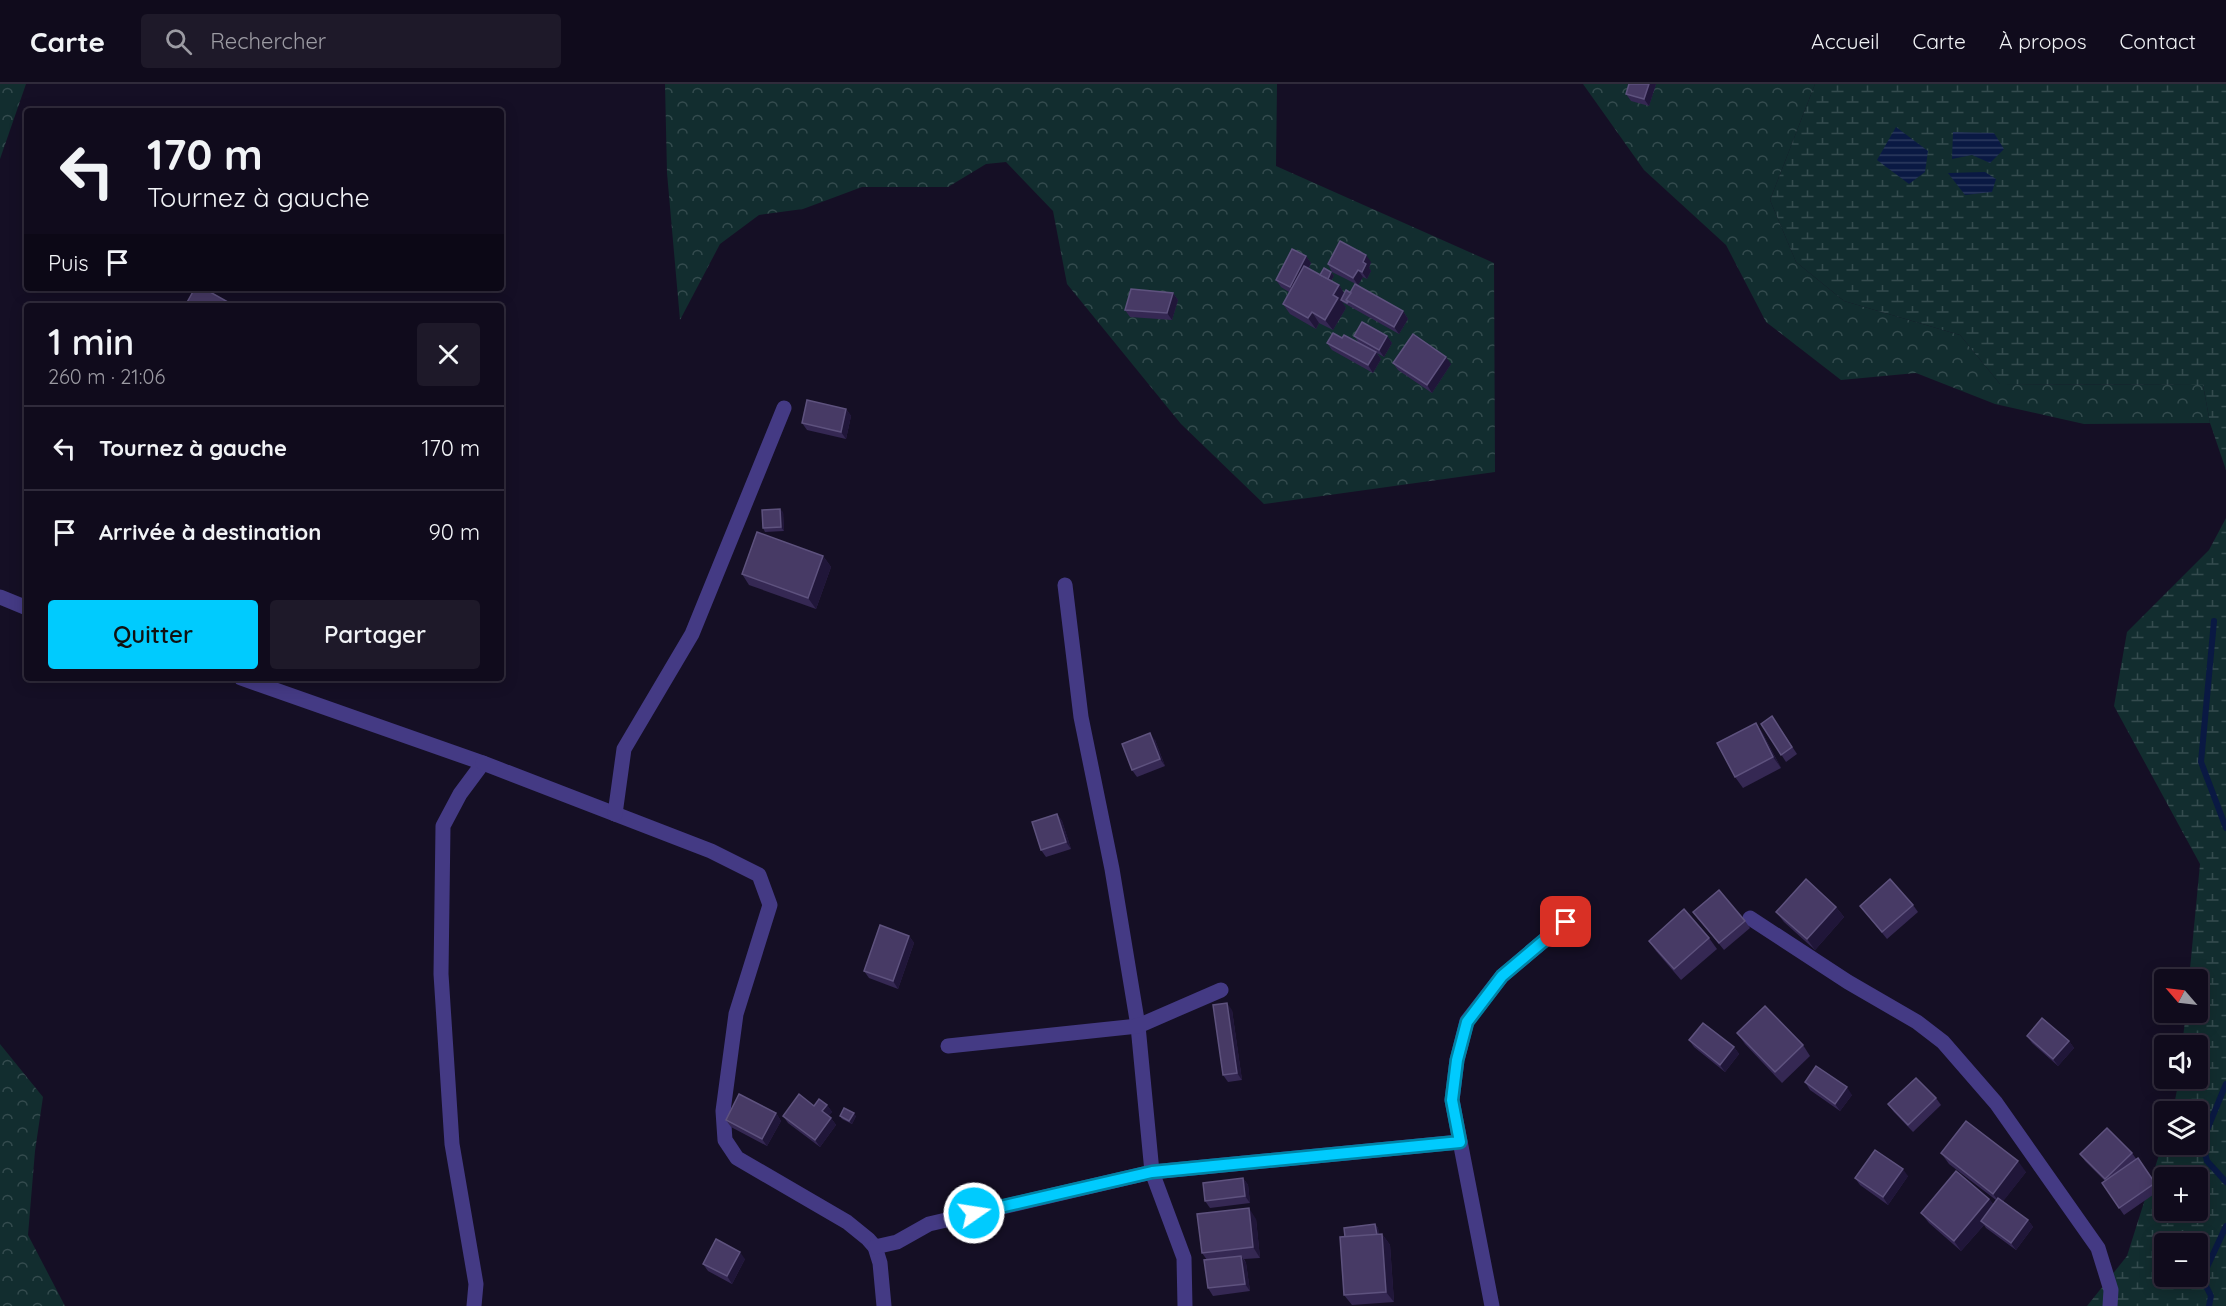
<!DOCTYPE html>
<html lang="fr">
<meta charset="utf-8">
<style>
:root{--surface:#100b1c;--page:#1e1929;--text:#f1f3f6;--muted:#9c9ba3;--line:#302b3b;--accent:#00cbfe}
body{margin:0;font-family:Quicksand,sans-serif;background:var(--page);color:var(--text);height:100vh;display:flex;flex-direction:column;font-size:22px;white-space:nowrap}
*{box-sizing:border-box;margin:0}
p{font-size:20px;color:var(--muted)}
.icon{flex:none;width:33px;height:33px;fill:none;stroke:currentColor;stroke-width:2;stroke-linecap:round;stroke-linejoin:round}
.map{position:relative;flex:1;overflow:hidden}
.drawer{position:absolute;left:24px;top:219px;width:480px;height:378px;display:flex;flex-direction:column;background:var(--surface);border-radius:6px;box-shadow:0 3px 15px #0003,0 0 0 2px var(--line)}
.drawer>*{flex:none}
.hud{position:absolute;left:24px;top:24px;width:480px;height:183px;border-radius:6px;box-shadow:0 3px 15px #0003,0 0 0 2px var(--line);background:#100b1c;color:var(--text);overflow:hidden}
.needle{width:39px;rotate:298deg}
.buttons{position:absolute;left:2154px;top:885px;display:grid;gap:12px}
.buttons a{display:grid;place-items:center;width:54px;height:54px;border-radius:6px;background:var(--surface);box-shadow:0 3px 15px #0003,0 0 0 2px var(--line);font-size:30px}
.pin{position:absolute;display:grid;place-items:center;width:51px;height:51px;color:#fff;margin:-26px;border-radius:12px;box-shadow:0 3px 9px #0006}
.me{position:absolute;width:66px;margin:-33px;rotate:77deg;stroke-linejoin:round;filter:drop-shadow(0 0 4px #0008)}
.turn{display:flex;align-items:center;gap:21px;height:126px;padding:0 24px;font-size:27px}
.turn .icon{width:78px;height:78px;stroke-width:2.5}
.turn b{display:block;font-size:42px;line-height:51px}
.then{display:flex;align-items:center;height:57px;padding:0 24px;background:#0003;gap:12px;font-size:22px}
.round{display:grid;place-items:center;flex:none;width:63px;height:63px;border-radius:6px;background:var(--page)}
.headline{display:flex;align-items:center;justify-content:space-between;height:102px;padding:0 24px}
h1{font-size:36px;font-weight:600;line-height:45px}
.button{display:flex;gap:12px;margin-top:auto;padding:12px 24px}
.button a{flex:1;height:69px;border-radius:6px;background:var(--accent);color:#111;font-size:24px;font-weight:600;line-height:69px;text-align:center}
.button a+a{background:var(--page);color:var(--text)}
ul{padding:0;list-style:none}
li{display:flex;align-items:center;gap:18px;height:84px;padding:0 24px;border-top:2px solid var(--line)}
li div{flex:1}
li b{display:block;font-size:22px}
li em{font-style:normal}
header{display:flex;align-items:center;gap:36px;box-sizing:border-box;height:84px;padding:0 30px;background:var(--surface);border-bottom:2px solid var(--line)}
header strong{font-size:28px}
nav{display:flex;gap:33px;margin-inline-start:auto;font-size:21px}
.search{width:420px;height:54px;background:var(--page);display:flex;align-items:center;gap:15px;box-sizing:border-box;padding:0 21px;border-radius:6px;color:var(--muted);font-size:22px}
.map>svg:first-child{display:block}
.forest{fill:url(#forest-crowns)}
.wetland{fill:url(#wetland-marsh);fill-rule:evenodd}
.water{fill:url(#water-rules)}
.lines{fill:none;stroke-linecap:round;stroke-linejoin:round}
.stream{stroke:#0a1943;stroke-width:6}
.street{stroke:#443a84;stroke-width:15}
.wall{fill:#352853}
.shaded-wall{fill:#201639}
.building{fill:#473a65;stroke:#5e527e;stroke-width:1.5}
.route-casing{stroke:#0084a5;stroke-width:15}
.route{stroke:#00cbfe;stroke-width:10}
</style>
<header>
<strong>Carte</strong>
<div class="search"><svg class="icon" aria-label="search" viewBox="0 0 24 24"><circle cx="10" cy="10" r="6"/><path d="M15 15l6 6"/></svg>Rechercher</div>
<nav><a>Accueil</a><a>Carte</a><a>À propos</a><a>Contact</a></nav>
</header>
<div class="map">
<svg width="2226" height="1222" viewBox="0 0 2226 1222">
<defs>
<pattern id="forest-crowns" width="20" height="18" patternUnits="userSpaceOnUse" patternTransform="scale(1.5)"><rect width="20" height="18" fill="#122d2f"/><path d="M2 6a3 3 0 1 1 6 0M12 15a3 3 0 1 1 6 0" fill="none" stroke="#344b4e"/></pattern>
<pattern id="wetland-marsh" width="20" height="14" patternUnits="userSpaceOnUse" patternTransform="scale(1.5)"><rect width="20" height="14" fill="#122d2f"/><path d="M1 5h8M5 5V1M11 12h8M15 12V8" fill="none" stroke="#344b4e"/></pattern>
<pattern id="water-rules" width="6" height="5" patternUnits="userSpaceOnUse" patternTransform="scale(1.5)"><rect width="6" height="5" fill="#0a1943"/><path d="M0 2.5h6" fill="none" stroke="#2d3a5f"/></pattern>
</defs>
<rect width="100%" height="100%" fill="#150f25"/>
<g class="forest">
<path d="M 0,0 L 26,0 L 0,75 Z"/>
<path d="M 665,0 L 1277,0 L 1276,82 L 1494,179 L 1495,388 L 1264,420 L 1181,340 L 1067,200 L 1053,127 L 1006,78 L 986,80 L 948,103 L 862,103 L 803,125 L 759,131 L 720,160 L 680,236 L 667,89 Z"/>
<path d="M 1583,0 L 1815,0 L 1770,116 L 1796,178 L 1844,217 L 1960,251 L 2000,300 L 2203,301 L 2210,339 L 2084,340 L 1995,320 L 1916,289 L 1841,296 L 1766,238 L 1726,161 L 1644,86 Z"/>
<path d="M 0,960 L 43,1013 L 35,1067 L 28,1151 L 65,1222 L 0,1222 Z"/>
</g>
<g class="wetland">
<path d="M 1815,0 L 2226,0 L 2226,386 L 2210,339 L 2203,301 L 2000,300 L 1960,251 L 1844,217 L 1796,178 L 1770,116 Z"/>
<path d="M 2226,434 L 2226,1222 L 2087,1222 L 2127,1172 L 2164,1055 L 2164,1060 L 2198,1060 L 2198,1028 L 2173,1027 L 2179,995 L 2198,994 L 2198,962 L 2182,961 L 2186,929 L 2198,928 L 2198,896 L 2189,895 L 2200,780 L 2114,622 L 2127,548 L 2209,466 ZM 2164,1094 L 2198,1094 L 2198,1126 L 2164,1126 ZM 2164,1160 L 2198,1160 L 2198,1192 L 2164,1192 Z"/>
</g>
<g class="water">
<path d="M 1896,43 L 1928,67 L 1925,88 L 1909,100 L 1877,76 Z"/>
<path d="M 1953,48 L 1994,49 L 2004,65 L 1990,79 L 1972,71 L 1952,75 Z"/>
<path d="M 1985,88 L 1996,95 L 1992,108 L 1965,111 L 1948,89 Z"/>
</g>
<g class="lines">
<g class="stream">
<path d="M 2214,537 L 2201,678 L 2226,744"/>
<path d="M 2226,1000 L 2202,1058 L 2207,1077 L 2226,1098"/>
<path d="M 2209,1222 L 2211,1212 L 2202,1194 L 2226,1142"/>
</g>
<g class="street">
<path d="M 1065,501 L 1081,633 L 1112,785 L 1138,942 L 1152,1088 L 1184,1174 L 1185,1222"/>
<path d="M 0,513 L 27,524"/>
<path d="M 241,594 L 483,679 L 460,710 L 443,742 L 441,890 L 452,1060 L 476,1200 L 474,1222"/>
<path d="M 483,679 L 711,767 L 759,791 L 770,821 L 736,930 L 723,1027 L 725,1056 L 737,1074 L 847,1138 L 868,1155 L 875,1163 L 880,1179 L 884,1222"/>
<path d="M 615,730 L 624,665 L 692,550 L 784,324"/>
<path d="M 1750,834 L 1848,898 L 1917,938 L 1943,958 L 1996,1019 L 2098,1164 L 2111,1206 L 2110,1222"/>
<path d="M 948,962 L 1138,942 L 1221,906"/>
<path d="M 875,1163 L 897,1158 L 929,1140 L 1152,1088 L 1459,1058"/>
<path d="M 1492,1222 L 1452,1016 L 1457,976 L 1467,937 L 1502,892 L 1566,838"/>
</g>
</g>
<g class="wall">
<path d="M 1656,0 L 1649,22 L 1631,17 L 1626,10 Z"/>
<path d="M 1306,172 L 1311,179 L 1309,184 L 1320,191 L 1331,188 L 1334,192 L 1331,197 L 1339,201 L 1344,209 L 1351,209 L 1403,227 L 1408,235 L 1399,250 L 1342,218 L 1342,219 L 1346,224 L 1333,246 L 1319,239 L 1316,245 L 1290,230 L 1283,220 L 1289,208 L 1281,203 L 1276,196 Z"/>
<path d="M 1371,178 L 1369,184 L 1371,187 L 1367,195 L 1363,193 L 1358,201 L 1332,188 L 1328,180 Z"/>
<path d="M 1173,209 L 1178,216 L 1172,236 L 1130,233 L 1125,226 Z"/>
<path d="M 1354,252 L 1387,252 L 1392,259 L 1384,273 L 1377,269 L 1381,275 L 1373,289 L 1332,266 L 1327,259 L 1342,254 L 1359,259 Z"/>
<path d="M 1393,279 L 1451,280 L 1432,309 L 1398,286 Z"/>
<path d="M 846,325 L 851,332 L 846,355 L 807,346 L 802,339 Z"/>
<path d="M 783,428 L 784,447 L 765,448 L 763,444 Z"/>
<path d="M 823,472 L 831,483 L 816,525 L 749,501 L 742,490 Z"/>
<path d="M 1772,632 L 1797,670 L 1786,678 L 1761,640 Z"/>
<path d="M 1756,639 L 1763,650 L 1781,684 L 1743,704 L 1735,693 Z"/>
<path d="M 1155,656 L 1165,682 L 1137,693 L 1132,686 Z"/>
<path d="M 1057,730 L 1062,737 L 1071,765 L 1046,773 L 1041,766 Z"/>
<path d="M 1913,821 L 1918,828 L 1887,855 L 1860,822 Z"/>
<path d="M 1836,823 L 1844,833 L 1815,866 L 1784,838 L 1776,828 Z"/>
<path d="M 1693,828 L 1745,837 L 1750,844 L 1724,866 Z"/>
<path d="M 909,852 L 914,859 L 898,905 L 869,894 L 864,887 Z"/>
<path d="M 1709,854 L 1717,865 L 1681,896 L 1656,867 L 1649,857 Z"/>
<path d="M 1232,926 L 1242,996 L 1228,998 L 1223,991 Z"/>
<path d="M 1737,949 L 1803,961 L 1810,972 L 1782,999 L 1745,960 Z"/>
<path d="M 2027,952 L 2069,957 L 2074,964 L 2058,982 L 2032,959 Z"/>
<path d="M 1689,956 L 1734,963 L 1739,970 L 1725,988 L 1694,963 Z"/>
<path d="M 1805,998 L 1852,1011 L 1840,1027 L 1810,1006 Z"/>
<path d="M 1936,1014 L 1941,1021 L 1913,1048 L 1893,1027 L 1888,1020 Z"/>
<path d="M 827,1021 L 832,1028 L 828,1032 L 831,1034 L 836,1041 L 820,1063 L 788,1039 L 783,1032 L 814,1022 Z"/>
<path d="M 776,1029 L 781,1037 L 767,1062 L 731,1043 L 726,1036 Z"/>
<path d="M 840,1032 L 856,1032 L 852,1040 L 842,1035 Z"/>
<path d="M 1941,1069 L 2026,1088 L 2003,1117 L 2028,1136 L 2033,1143 L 2016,1166 L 1986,1144 L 1984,1141 L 1961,1167 L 1929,1139 L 1921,1129 L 1989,1115 L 1993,1120 L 1996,1116 L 1949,1080 Z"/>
<path d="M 2132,1069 L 2137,1076 L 2138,1074 L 2160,1106 L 2124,1131 L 2102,1099 L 2105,1097 L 2085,1077 L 2080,1070 Z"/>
<path d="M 1908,1092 L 1888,1121 L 1860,1101 L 1855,1094 Z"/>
<path d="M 1243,1094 L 1248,1101 L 1250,1119 L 1210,1124 L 1205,1117 Z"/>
<path d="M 1256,1135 L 1260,1174 L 1244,1175 L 1246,1179 L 1250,1207 L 1213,1212 L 1208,1204 L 1207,1176 L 1202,1169 Z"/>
<path d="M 1375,1140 L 1378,1144 L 1379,1151 L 1382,1150 L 1390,1161 L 1394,1218 L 1352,1221 L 1344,1211 Z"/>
<path d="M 745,1175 L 732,1200 L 708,1187 L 703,1180 Z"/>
</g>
<g class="shaded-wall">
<path d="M 1649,0 L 1656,0 L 1649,22 L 1644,15 Z"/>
<path d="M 1366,171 L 1371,178 L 1369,184 L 1371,187 L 1367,195 L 1362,188 L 1363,178 Z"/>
<path d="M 1306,172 L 1311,179 L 1295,211 L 1290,203 Z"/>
<path d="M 1358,186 L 1363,193 L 1358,201 L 1353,194 Z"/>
<path d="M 1331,188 L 1334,192 L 1329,200 L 1327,197 Z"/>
<path d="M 1339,201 L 1346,212 L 1341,216 L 1346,224 L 1333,246 L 1325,236 L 1333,211 Z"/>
<path d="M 1173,209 L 1178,216 L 1172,236 L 1167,229 Z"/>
<path d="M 1403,227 L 1408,235 L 1399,250 L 1394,243 Z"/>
<path d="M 1312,228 L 1319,239 L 1316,245 L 1308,234 Z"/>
<path d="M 1387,252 L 1392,259 L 1384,273 L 1379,266 Z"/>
<path d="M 1376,268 L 1381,275 L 1373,289 L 1368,281 Z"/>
<path d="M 1446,273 L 1451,280 L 1432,309 L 1427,301 Z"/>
<path d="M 846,325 L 851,332 L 846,355 L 841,348 Z"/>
<path d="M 780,425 L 783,428 L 784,447 L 781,443 Z"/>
<path d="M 823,472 L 831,483 L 816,525 L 808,514 Z"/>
<path d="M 1756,639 L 1763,650 L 1781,684 L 1773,673 Z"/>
<path d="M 1150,649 L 1155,656 L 1165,682 L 1160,675 Z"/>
<path d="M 1057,730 L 1062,737 L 1071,765 L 1066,758 Z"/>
<path d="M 1836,823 L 1844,833 L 1815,866 L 1807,855 Z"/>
<path d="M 909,852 L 914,859 L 898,905 L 893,897 Z"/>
<path d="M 1227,919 L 1232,926 L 1242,996 L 1237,989 Z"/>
<path d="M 2069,957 L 2074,964 L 2058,982 L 2053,975 Z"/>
<path d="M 1734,963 L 1739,970 L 1725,988 L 1720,981 Z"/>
<path d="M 1847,1003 L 1852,1011 L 1840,1027 L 1835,1020 Z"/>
<path d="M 827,1021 L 832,1028 L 827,1034 L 822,1027 Z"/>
<path d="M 776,1029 L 781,1037 L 767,1062 L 762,1055 Z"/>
<path d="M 854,1029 L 856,1032 L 852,1040 L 849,1037 Z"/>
<path d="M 831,1034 L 836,1041 L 820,1063 L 815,1056 Z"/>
<path d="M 2018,1077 L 2026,1088 L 2001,1120 L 1993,1110 Z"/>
<path d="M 1903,1085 L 1908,1092 L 1888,1121 L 1883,1113 Z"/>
<path d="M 1243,1094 L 1248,1101 L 1250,1119 L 1245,1112 Z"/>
<path d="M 1989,1115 L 1997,1125 L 1981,1137 L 1984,1141 L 1961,1167 L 1954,1157 Z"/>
<path d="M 1249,1124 L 1256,1135 L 1260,1174 L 1253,1163 Z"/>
<path d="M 2028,1136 L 2033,1143 L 2016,1166 L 2011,1159 Z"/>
<path d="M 1375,1140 L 1378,1144 L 1379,1154 L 1377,1151 Z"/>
<path d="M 1382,1150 L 1390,1161 L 1394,1218 L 1386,1208 Z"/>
<path d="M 740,1168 L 745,1175 L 732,1200 L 727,1192 Z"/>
<path d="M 1241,1172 L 1246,1179 L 1250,1207 L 1245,1200 Z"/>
</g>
<g class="building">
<path d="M 1629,0 L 1649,0 L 1644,15 L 1626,10 Z"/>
<path d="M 1340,157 L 1366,171 L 1363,178 L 1366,180 L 1362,188 L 1358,186 L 1353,194 L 1328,180 Z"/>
<path d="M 1292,165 L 1306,172 L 1290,203 L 1276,196 Z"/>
<path d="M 1304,182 L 1339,201 L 1333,211 L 1338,214 L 1325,236 L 1312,228 L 1308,234 L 1283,220 Z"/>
<path d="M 1324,184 L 1331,188 L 1328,195 L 1320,191 Z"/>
<path d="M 1355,200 L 1403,227 L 1394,243 L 1346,216 Z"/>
<path d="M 195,204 L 203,204 L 228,218 L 226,222 L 185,222 Z"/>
<path d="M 1131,205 L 1173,209 L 1167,229 L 1125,226 Z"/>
<path d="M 1346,206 L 1351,209 L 1346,216 L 1348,218 L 1347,219 L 1341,216 Z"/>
<path d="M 1362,238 L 1387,252 L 1379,266 L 1354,252 Z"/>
<path d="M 1333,249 L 1342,254 L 1344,251 L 1376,268 L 1368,281 L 1327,259 Z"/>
<path d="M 1413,250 L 1446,273 L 1427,301 L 1393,279 Z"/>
<path d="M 807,316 L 846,325 L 841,348 L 802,339 Z"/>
<path d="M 780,425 L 781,443 L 763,444 L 762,426 Z"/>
<path d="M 757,448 L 823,472 L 808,514 L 742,490 Z"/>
<path d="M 1772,632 L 1792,663 L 1781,671 L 1761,640 Z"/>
<path d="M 1756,639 L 1773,673 L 1735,693 L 1717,659 Z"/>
<path d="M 1150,649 L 1160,675 L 1132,686 L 1122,660 Z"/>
<path d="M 1057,730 L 1066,758 L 1041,766 L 1032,738 Z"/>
<path d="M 1806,795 L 1836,823 L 1807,855 L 1776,828 Z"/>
<path d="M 1890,795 L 1913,821 L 1882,848 L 1860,822 Z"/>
<path d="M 1719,806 L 1745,837 L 1719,859 L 1693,828 Z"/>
<path d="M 1684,825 L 1709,854 L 1674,885 L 1649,857 Z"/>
<path d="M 880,841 L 909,852 L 893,897 L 864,887 Z"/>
<path d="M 1227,919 L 1237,989 L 1223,991 L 1213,921 Z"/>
<path d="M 1765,922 L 1803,961 L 1775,988 L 1737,949 Z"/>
<path d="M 2042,934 L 2069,957 L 2053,975 L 2027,952 Z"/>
<path d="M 1703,939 L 1734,963 L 1720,981 L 1689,956 Z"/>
<path d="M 1816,982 L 1847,1003 L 1835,1020 L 1805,998 Z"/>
<path d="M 1916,994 L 1936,1014 L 1908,1041 L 1888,1020 Z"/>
<path d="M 739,1010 L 776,1029 L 762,1055 L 726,1036 Z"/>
<path d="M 799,1010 L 814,1022 L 819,1015 L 827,1021 L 822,1027 L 831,1034 L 815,1056 L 783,1032 Z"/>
<path d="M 844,1024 L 854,1029 L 849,1037 L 840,1032 Z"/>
<path d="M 1966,1037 L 2018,1077 L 1993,1110 L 1941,1069 Z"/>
<path d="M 2107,1044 L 2132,1069 L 2105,1095 L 2080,1070 Z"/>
<path d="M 1875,1066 L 1903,1085 L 1883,1113 L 1855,1094 Z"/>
<path d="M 2138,1074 L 2155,1099 L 2119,1124 L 2102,1099 Z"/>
<path d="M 1956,1087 L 1989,1115 L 1954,1157 L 1921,1129 Z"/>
<path d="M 1243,1094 L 1245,1112 L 1205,1117 L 1203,1099 Z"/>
<path d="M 1998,1114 L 2028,1136 L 2011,1159 L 1981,1137 Z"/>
<path d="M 1249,1124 L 1253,1163 L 1202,1169 L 1197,1130 Z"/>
<path d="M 1375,1140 L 1377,1151 L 1345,1153 L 1344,1144 Z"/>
<path d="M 1382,1150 L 1386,1208 L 1344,1211 L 1340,1153 Z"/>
<path d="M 716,1155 L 740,1168 L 727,1192 L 703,1180 Z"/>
<path d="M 1241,1172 L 1245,1200 L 1208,1204 L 1204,1176 Z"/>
</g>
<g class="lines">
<defs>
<path id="route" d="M 974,1129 L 1152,1088 L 1460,1058 L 1452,1016 L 1457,976 L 1467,938 L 1502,892 L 1566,838"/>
</defs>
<use href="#route" class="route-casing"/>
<use href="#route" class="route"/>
</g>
</svg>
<div class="buttons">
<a><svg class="needle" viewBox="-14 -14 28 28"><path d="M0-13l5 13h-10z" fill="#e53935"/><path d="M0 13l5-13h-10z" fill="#9c9ba3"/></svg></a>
<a><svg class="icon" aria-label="sound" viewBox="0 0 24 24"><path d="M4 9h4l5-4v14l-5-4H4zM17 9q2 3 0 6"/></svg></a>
<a><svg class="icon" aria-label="layers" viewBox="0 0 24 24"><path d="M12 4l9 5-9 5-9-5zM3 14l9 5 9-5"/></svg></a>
<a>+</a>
<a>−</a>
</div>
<div class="pin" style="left:1566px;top:838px;background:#d93025"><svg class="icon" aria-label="arrive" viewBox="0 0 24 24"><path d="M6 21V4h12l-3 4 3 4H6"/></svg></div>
<svg class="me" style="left:974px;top:1129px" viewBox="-20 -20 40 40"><circle r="17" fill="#00cbfe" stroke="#fff" stroke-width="3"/><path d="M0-11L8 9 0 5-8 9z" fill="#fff"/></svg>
<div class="hud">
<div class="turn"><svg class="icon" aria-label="left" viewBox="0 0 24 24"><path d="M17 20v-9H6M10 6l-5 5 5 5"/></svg><div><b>170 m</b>Tournez à gauche</div></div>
<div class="then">Puis<svg class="icon" aria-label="arrive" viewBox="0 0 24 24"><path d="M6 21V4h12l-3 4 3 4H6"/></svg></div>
</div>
<section class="drawer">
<div class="headline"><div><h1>1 min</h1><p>260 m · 21:06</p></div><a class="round"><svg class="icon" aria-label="close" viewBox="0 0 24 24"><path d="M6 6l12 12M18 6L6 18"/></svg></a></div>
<ul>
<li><svg class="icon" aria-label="left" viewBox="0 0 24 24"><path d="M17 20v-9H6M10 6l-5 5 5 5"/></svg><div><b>Tournez à gauche</b></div><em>170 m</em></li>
<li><svg class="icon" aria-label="arrive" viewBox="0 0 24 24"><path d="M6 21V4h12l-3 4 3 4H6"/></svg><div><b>Arrivée à destination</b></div><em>90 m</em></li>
</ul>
<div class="button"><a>Quitter</a><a>Partager</a></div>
</section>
</div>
